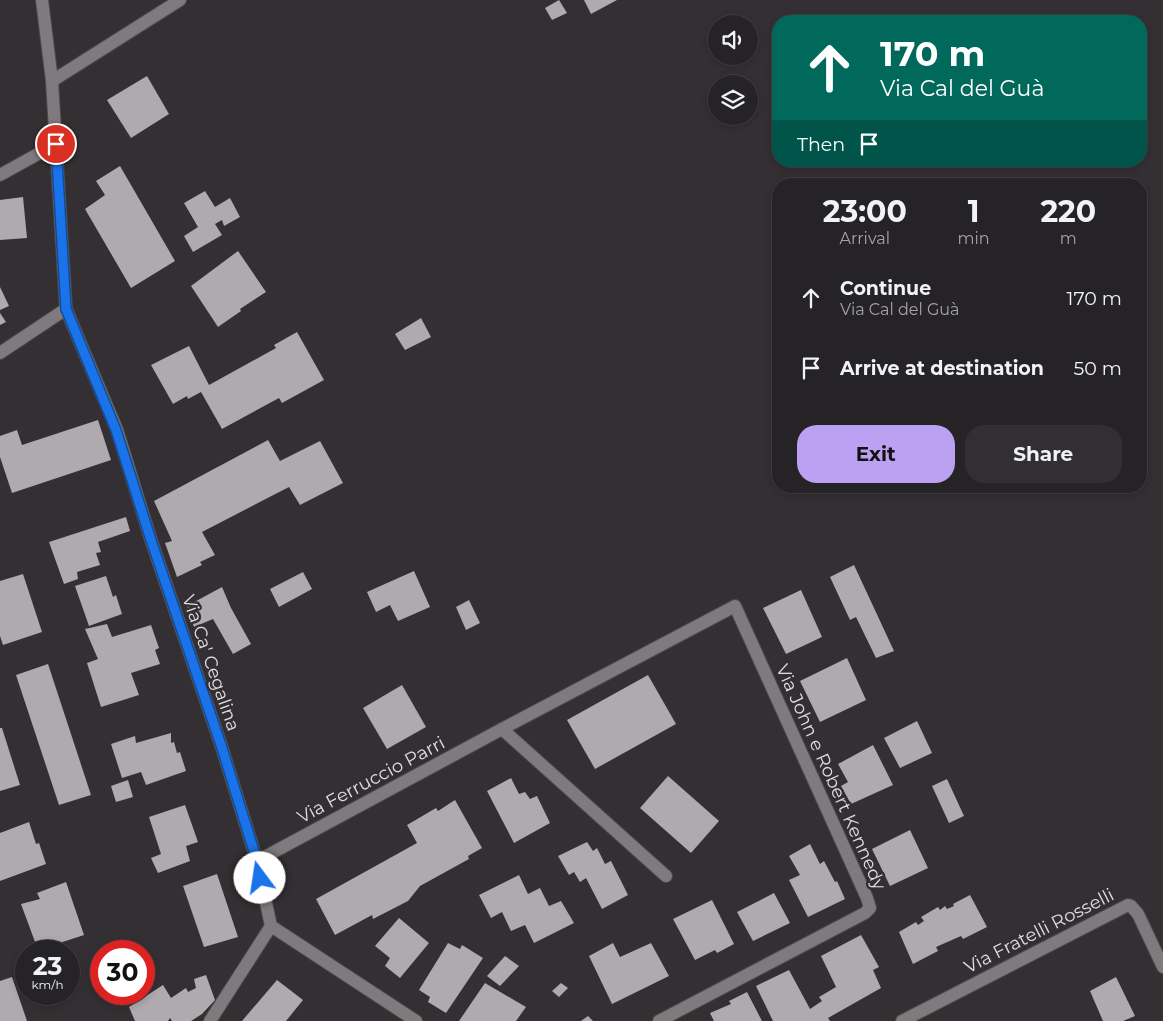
<!DOCTYPE html>
<meta charset="utf-8">
<style>
:root{--surface:#262326;--page:#322f32;--text:#f1f3f6;--muted:#a4a4a7;--line:#424043;--accent:#bca0f2}
body{margin:0;font-family:Montserrat,sans-serif;background:var(--page);color:var(--text);height:100vh;display:flex;flex-direction:column;font-size:19px;white-space:nowrap}
*{box-sizing:border-box;margin:0}
p{font-size:16px;color:var(--muted)}
.icon{flex:none;width:28px;height:28px;fill:none;stroke:currentColor;stroke-width:2;stroke-linecap:round;stroke-linejoin:round}
.map{position:relative;flex:1;overflow:hidden}
.side{position:absolute;left:772px;top:178px;width:375px;height:315px;display:flex;flex-direction:column;background:var(--surface);border-radius:20px;box-shadow:0 2px 8px #0003,0 0 0 1px var(--line)}
.side>*{flex:none}
.banner{position:absolute;left:772px;top:15px;width:375px;height:152px;border-radius:20px;box-shadow:0 2px 8px #0003,0 0 0 1px var(--line);background:#00695c;color:#fff;overflow:hidden}
.controls{position:absolute;left:708px;top:15px;display:grid;gap:10px}
.controls a{display:grid;place-items:center;width:50px;height:50px;border-radius:50%;background:var(--surface);box-shadow:0 2px 8px #0003,0 0 0 1px var(--line);font-size:25px}
.speed{position:absolute;left:15px;top:940px;display:flex;gap:10px;font-size:25px;font-weight:700;text-align:center}
.speed>*{display:grid;place-content:center;width:65px;height:65px;border-radius:50%;background:var(--surface);box-shadow:0 2px 8px #0003,0 0 0 1px var(--line);line-height:1}
.speed small{font-size:12px;font-weight:400}
.speed .limit{border:8px solid #d22;background:#fff;color:#111}
.pin{position:absolute;display:grid;place-items:center;width:42px;height:42px;color:#fff;margin:-21px;border:2px solid #fff;border-radius:50%;box-shadow:0 1px 5px #0007}
.me{position:absolute;width:55px;margin:-28px;rotate:346deg;stroke-linejoin:round;filter:drop-shadow(0 0 4px #0008)}
.turn{display:flex;align-items:center;gap:18px;height:105px;padding:0 25px;font-size:22px}
.turn .icon{width:65px;height:65px;stroke-width:2.5}
.turn b{display:block;font-size:35px;line-height:42px}
.then{display:flex;align-items:center;height:48px;padding:0 25px;background:#0003;gap:10px;font-size:19px}
.eta{display:flex;justify-content:space-evenly;align-items:center;height:85px;text-align:center}
.eta b{font-size:30px;font-weight:700;line-height:35px}
.action{display:flex;gap:10px;margin-top:auto;padding:10px 25px}
.action a{flex:1;height:58px;border-radius:20px;background:var(--accent);color:#111;font-size:20px;font-weight:700;line-height:58px;text-align:center}
.action a+a{background:var(--page);color:var(--text)}
ul{padding:0;list-style:none}
li{display:flex;align-items:center;gap:15px;height:70px;padding:0 25px}
li div{flex:1}
li b{display:block;font-size:19px}
li em{font-style:normal}
.map>svg:first-child{display:block}
.building{fill:#afaaae}
.lines{fill:none;stroke-linecap:round;stroke-linejoin:round}
.minor-casing{stroke:#4e4b4d;stroke-width:14}
.minor{stroke:#7e7a7e;stroke-width:12}
.route-casing{stroke:#114b97;stroke-width:12}
.route{stroke:#1a73e8;stroke-width:9}
.labels{text-anchor:middle;stroke-width:5;stroke-linejoin:round;paint-order:stroke}
.street-label{font-size:18px;fill:#e0dee0;stroke:#332f32}
</style>
<div class="map">
<svg width="1163" height="1021" viewBox="0 0 1163 1021">
<rect width="100%" height="100%" fill="#332f32"/>
<g class="building">
<path d="M 559,0 L 567,13 L 552,20 L 545,8 Z"/>
<path d="M 584,0 L 617,0 L 591,14 Z"/>
<path d="M 147,76 L 169,114 L 131,138 L 107,100 Z"/>
<path d="M 120,166 L 175,261 L 131,288 L 85,209 L 105,195 L 96,181 Z"/>
<path d="M 205,191 L 215,207 L 230,198 L 240,217 L 224,226 L 222,220 L 215,224 L 222,235 L 193,252 L 184,236 L 198,227 L 184,203 Z"/>
<path d="M 23,197 L 27,238 L 0,240 L 0,200 Z"/>
<path d="M 238,251 L 266,292 L 240,309 L 241,311 L 218,327 L 191,286 Z"/>
<path d="M 0,287 L 9,306 L 0,310 Z"/>
<path d="M 0,313 L 6,322 L 0,325 Z"/>
<path d="M 421,318 L 431,337 L 405,350 L 395,334 Z"/>
<path d="M 297,332 L 324,380 L 282,403 L 279,398 L 222,429 L 201,392 L 188,399 L 187,396 L 173,404 L 151,365 L 189,346 L 209,385 L 276,348 L 274,345 Z"/>
<path d="M 98,420 L 111,460 L 12,493 L 0,457 L 0,436 L 17,430 L 22,445 Z"/>
<path d="M 268,440 L 280,461 L 320,441 L 343,483 L 300,505 L 289,487 L 202,532 L 215,555 L 200,562 L 202,565 L 177,577 L 165,543 L 172,541 L 154,501 Z"/>
<path d="M 126,517 L 130,531 L 98,542 L 101,552 L 96,553 L 100,565 L 77,572 L 78,579 L 64,584 L 49,542 Z"/>
<path d="M 854,565 L 894,651 L 876,658 L 856,617 L 850,620 L 830,577 Z"/>
<path d="M 414,571 L 430,607 L 398,621 L 390,605 L 376,612 L 367,592 Z"/>
<path d="M 303,572 L 312,589 L 279,607 L 270,589 Z"/>
<path d="M 23,574 L 42,632 L 3,645 L 0,636 L 0,581 Z"/>
<path d="M 106,576 L 113,597 L 116,595 L 122,614 L 89,626 L 75,586 Z"/>
<path d="M 222,587 L 231,608 L 251,644 L 233,654 L 213,619 L 194,627 L 187,606 Z"/>
<path d="M 801,590 L 822,637 L 786,654 L 763,608 Z"/>
<path d="M 469,600 L 480,623 L 466,630 L 456,607 Z"/>
<path d="M 107,624 L 112,637 L 151,625 L 159,648 L 155,650 L 160,664 L 131,673 L 139,695 L 101,707 L 87,663 L 98,659 L 85,629 Z"/>
<path d="M 847,658 L 866,700 L 820,722 L 800,681 Z"/>
<path d="M 48,664 L 91,795 L 59,805 L 16,675 Z"/>
<path d="M 648,675 L 676,724 L 595,769 L 567,720 Z"/>
<path d="M 402,685 L 426,727 L 387,749 L 363,708 Z"/>
<path d="M 917,721 L 932,753 L 900,768 L 884,738 Z"/>
<path d="M 0,728 L 2,728 L 20,785 L 0,791 Z"/>
<path d="M 171,733 L 171,743 L 174,742 L 177,753 L 180,752 L 186,771 L 146,785 L 141,772 L 122,778 L 111,744 L 135,736 L 136,743 Z"/>
<path d="M 873,745 L 893,785 L 851,804 L 841,786 L 848,782 L 838,764 Z"/>
<path d="M 668,776 L 719,821 L 691,853 L 640,808 Z"/>
<path d="M 511,778 L 519,794 L 525,792 L 530,799 L 537,796 L 550,823 L 514,843 L 487,791 Z"/>
<path d="M 947,779 L 964,816 L 949,823 L 932,786 Z"/>
<path d="M 128,780 L 133,797 L 116,802 L 111,786 Z"/>
<path d="M 455,800 L 482,848 L 468,856 L 469,859 L 420,886 L 408,901 L 373,919 L 372,915 L 335,935 L 316,899 L 417,843 L 407,825 L 436,808 L 438,811 Z"/>
<path d="M 185,805 L 198,842 L 186,846 L 190,861 L 158,873 L 151,858 L 161,854 L 149,817 Z"/>
<path d="M 29,822 L 36,844 L 39,843 L 46,864 L 0,881 L 0,833 Z"/>
<path d="M 910,830 L 928,868 L 890,886 L 872,849 Z"/>
<path d="M 587,842 L 593,851 L 597,848 L 605,864 L 611,861 L 628,895 L 602,909 L 586,878 L 580,882 L 574,872 L 569,875 L 558,856 Z"/>
<path d="M 810,844 L 820,864 L 824,861 L 835,882 L 837,881 L 845,899 L 808,917 L 789,880 L 800,875 L 789,856 Z"/>
<path d="M 217,874 L 238,937 L 204,947 L 183,886 Z"/>
<path d="M 519,875 L 528,894 L 540,888 L 549,906 L 561,901 L 574,923 L 534,943 L 525,925 L 511,931 L 502,912 L 491,918 L 479,895 Z"/>
<path d="M 66,882 L 84,935 L 38,950 L 21,904 L 40,899 L 37,893 Z"/>
<path d="M 774,893 L 790,923 L 753,941 L 737,912 Z"/>
<path d="M 970,895 L 987,927 L 963,939 L 961,936 L 936,947 L 938,951 L 913,964 L 899,932 L 916,922 L 918,925 L 924,921 L 921,917 L 938,907 L 940,910 L 945,906 L 947,909 L 954,906 L 953,904 Z"/>
<path d="M 712,900 L 734,944 L 717,953 L 715,950 L 695,960 L 673,919 Z"/>
<path d="M 399,918 L 429,943 L 400,978 L 385,966 L 390,958 L 375,946 Z"/>
<path d="M 861,935 L 879,967 L 873,970 L 881,988 L 828,1018 L 830,1021 L 773,1021 L 756,986 L 789,970 L 810,1009 L 822,1001 L 819,997 L 836,987 L 821,956 Z"/>
<path d="M 448,943 L 460,949 L 462,945 L 483,958 L 446,1013 L 428,1002 L 430,997 L 419,990 Z"/>
<path d="M 613,943 L 620,957 L 651,943 L 669,976 L 612,1004 L 589,956 Z"/>
<path d="M 505,956 L 519,966 L 500,986 L 487,976 Z"/>
<path d="M 206,975 L 215,1000 L 202,1014 L 191,1021 L 172,1021 L 170,1018 L 168,1021 L 135,1021 L 129,1007 L 163,985 L 171,998 L 186,988 L 188,992 L 196,988 L 194,979 Z"/>
<path d="M 12,977 L 27,1021 L 0,1021 L 0,981 Z"/>
<path d="M 1116,977 L 1135,1016 L 1123,1021 L 1103,1021 L 1090,991 Z"/>
<path d="M 277,980 L 303,1000 L 286,1021 L 242,1021 Z"/>
<path d="M 485,983 L 526,1007 L 516,1021 L 459,1021 Z"/>
<path d="M 561,983 L 568,988 L 559,997 L 552,991 Z"/>
<path d="M 747,992 L 762,1021 L 714,1021 L 710,1013 L 731,1004 L 729,1001 Z"/>
<path d="M 588,1016 L 593,1021 L 581,1021 Z"/>
</g>
<g class="lines">
<defs>
<g id="minor">
<path d="M 52,81 L 180,0"/>
<path d="M 0,175 L 56,144"/>
<path d="M 66,309 L 117,430 L 151,540 L 222,748 L 257,861 L 271,926 L 210,1021"/>
<path d="M 0,353 L 66,309 L 52,81 L 42,0"/>
<path d="M 502,729 L 735,606 L 867,898 L 870,908 L 865,913 L 659,1021"/>
<path d="M 257,861 L 502,729 L 666,876"/>
<path d="M 271,926 L 416,1021"/>
<path d="M 902,1021 L 1128,905 L 1131,906 L 1138,914 L 1163,967"/>
</g>
</defs>
<use href="#minor" class="minor-casing"/>
<use href="#minor" class="minor"/>
</g>
<g class="lines">
<defs>
<path id="route" d="M 56,144 L 66,309 L 116,430 L 151,540 L 222,748 L 257,861 L 260,878"/>
</defs>
<use href="#route" class="route-casing"/>
<use href="#route" class="route"/>
</g>
<g class="labels">
<g class="street-label">
<text transform="translate(211 663) rotate(71)" y="6">Via Ca' Cegalina</text>
<text transform="translate(831 777) rotate(66)" y="6">Via John e Robert Kennedy</text>
<text transform="translate(371 780) rotate(-28)" y="6">Via Ferruccio Parri</text>
<text transform="translate(1039 931) rotate(-27)" y="6">Via Fratelli Rosselli</text>
</g>
</g>
</svg>
<div class="controls">
<a><svg class="icon" aria-label="sound" viewBox="0 0 24 24"><path d="M4 9h4l5-4v14l-5-4H4zM17 9q2 3 0 6"/></svg></a>
<a><svg class="icon" aria-label="layers" viewBox="0 0 24 24"><path d="M12 4l9 5-9 5-9-5zM3 14l9 5 9-5"/></svg></a>
</div>
<div class="speed"><div>23<small>km/h</small></div><div class="limit">30</div></div>
<div class="pin" style="left:56px;top:144px;background:#d93025"><svg class="icon" aria-label="arrive" viewBox="0 0 24 24"><path d="M6 21V4h12l-3 4 3 4H6"/></svg></div>
<svg class="me" style="left:260px;top:878px" viewBox="-20 -20 40 40"><circle r="19" fill="#fff"/><path d="M0-13L10 11 0 6-10 11z" fill="#1a73e8"/></svg>
<div class="banner">
<div class="turn"><svg class="icon" aria-label="ahead" viewBox="0 0 24 24"><path d="M12 20V5M6 11l6-6 6 6"/></svg><div><b>170 m</b>Via Cal del Guà</div></div>
<div class="then">Then<svg class="icon" aria-label="arrive" viewBox="0 0 24 24"><path d="M6 21V4h12l-3 4 3 4H6"/></svg></div>
</div>
<section class="side">
<div class="eta">
<div><b>23:00</b><p>Arrival</p></div>
<div><b>1</b><p>min</p></div>
<div><b>220</b><p>m</p></div>
</div>
<ul>
<li><svg class="icon" aria-label="ahead" viewBox="0 0 24 24"><path d="M12 20V5M6 11l6-6 6 6"/></svg><div><b>Continue</b><p>Via Cal del Guà</p></div><em>170 m</em></li>
<li><svg class="icon" aria-label="arrive" viewBox="0 0 24 24"><path d="M6 21V4h12l-3 4 3 4H6"/></svg><div><b>Arrive at destination</b></div><em>50 m</em></li>
</ul>
<div class="action"><a>Exit</a><a>Share</a></div>
</section>
</div>
